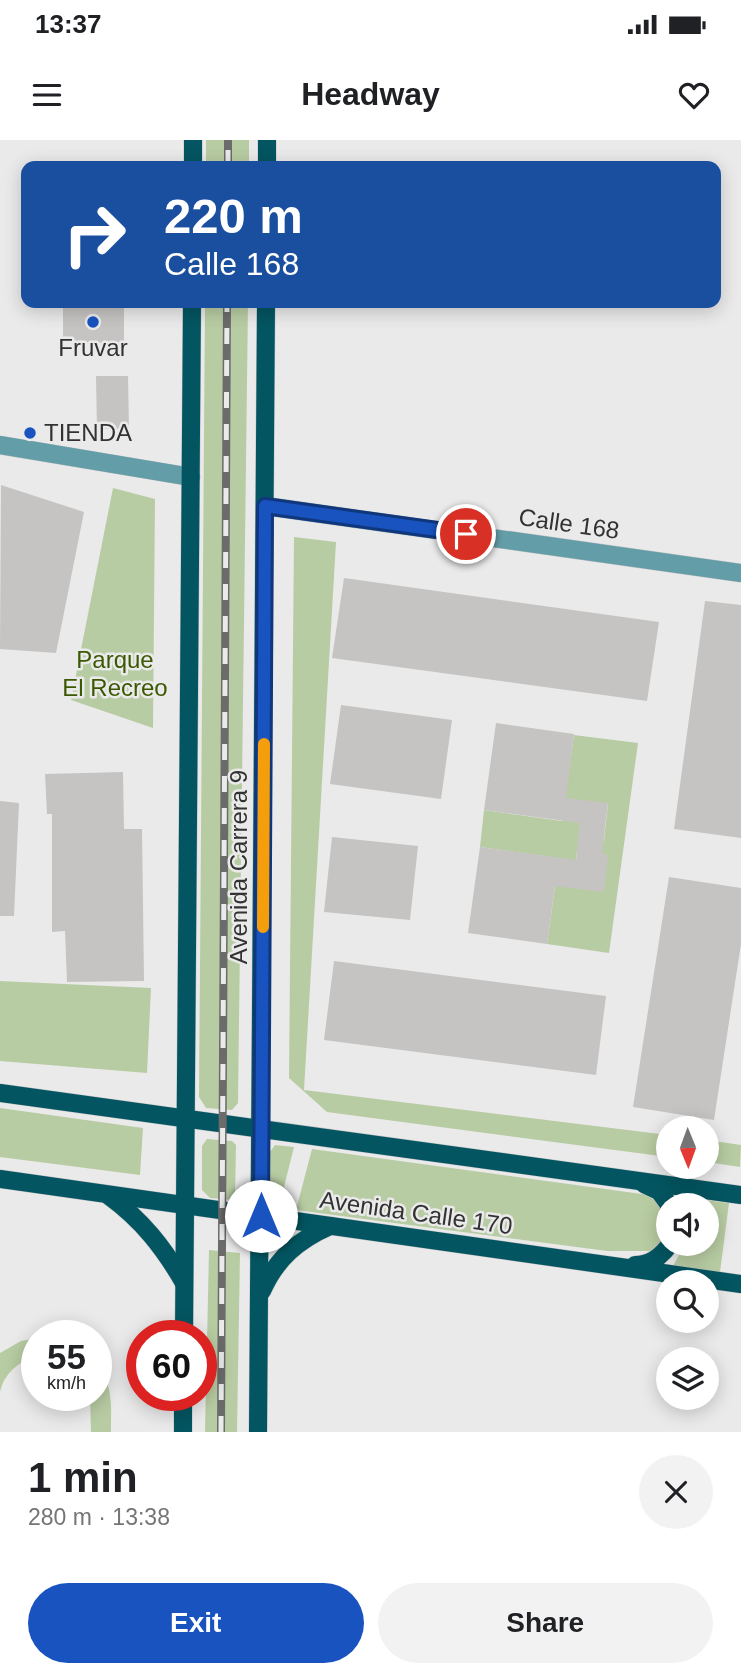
<!DOCTYPE html>
<meta charset="utf-8">
<style>
:root{--surface:#fff;--page:#f2f2f2;--text:#202124;--muted:#757577;--accent:#1853bf}
body{margin:0;font-family:Helvetica,sans-serif;background:var(--page);color:var(--text);height:100vh;display:flex;flex-direction:column;font-size:26px;white-space:nowrap}
*{box-sizing:border-box;margin:0}
p{font-size:23px;color:var(--muted)}
.icon{flex:none;width:38px;height:38px;fill:none;stroke:currentColor;stroke-width:2;stroke-linecap:round;stroke-linejoin:round}
.map{position:relative;height:1292px;overflow:hidden}
.drawer{display:flex;flex-direction:column;background:var(--surface);flex:1}
.drawer>*{flex:none}
.banner{position:absolute;left:21px;top:21px;width:700px;height:147px;border-radius:14px;box-shadow:0 4px 18px #0003;background:#1a4fa0;color:#fff;overflow:hidden}
.needle{width:46px;rotate:179deg}
.buttons{position:absolute;left:656px;top:976px;display:grid;gap:14px}
.buttons a{display:grid;place-items:center;width:63px;height:63px;border-radius:50%;background:var(--surface);box-shadow:0 4px 18px #0003;font-size:35px}
.speed{position:absolute;left:21px;top:1180px;display:flex;gap:14px;font-size:35px;font-weight:700;text-align:center}
.speed>*{display:grid;place-content:center;width:91px;height:91px;border-radius:50%;background:var(--surface);box-shadow:0 4px 18px #0003;line-height:1}
.speed small{font-size:18px;font-weight:400}
.speed .limit{border:10px solid #d22;background:#fff;color:#111}
.pin{position:absolute;display:grid;place-items:center;width:60px;height:60px;color:#fff;margin:-30px;border:4px solid #fff;border-radius:50%;box-shadow:0 2px 7px #0007}
.me{position:absolute;width:77px;margin:-38px;rotate:0deg;stroke-linejoin:round;filter:drop-shadow(0 0 5px #0008)}
.turn{display:flex;align-items:center;gap:24px;height:147px;padding:0 28px;font-size:32px}
.turn .icon{width:91px;height:91px;stroke-width:2.5}
.turn b{display:block;font-size:49px;line-height:60px}
.round{display:grid;place-items:center;flex:none;width:74px;height:74px;border-radius:37px;background:var(--page)}
.summary{display:flex;align-items:center;justify-content:space-between;height:119px;padding:0 28px}
h1{font-size:42px;font-weight:800;line-height:52px}
.primary-button{display:flex;gap:14px;margin-top:auto;padding:14px 28px}
.primary-button a{flex:1;height:80px;border-radius:42px;background:var(--accent);color:#fff;font-size:28px;font-weight:800;line-height:80px;text-align:center}
.primary-button a+a{background:var(--page);color:var(--text)}
.status{display:flex;justify-content:space-between;align-items:center;height:49px;padding:0 35px;background:var(--surface);direction:ltr}
.status svg{height:19px;fill:currentColor}
header{display:flex;justify-content:space-between;align-items:center;height:91px;padding:0 28px;background:var(--surface);font-size:32px;font-weight:800}
.map>svg:first-child{display:block}
.green{fill:#b8cca3;fill-rule:evenodd}
.building{fill:#c5c4c3}
.lines{fill:none;stroke-linecap:round;stroke-linejoin:round}
.minor-casing{stroke:#c5c5c6;stroke-width:19}
.major-casing{stroke:#c5c5c6;stroke-width:19}
.minor{stroke:#639da8;stroke-width:18}
.major{stroke:#035561;stroke-width:18}
.rail-casing{stroke:#6b6b6c;stroke-width:8}
.rail{stroke:#eaeaeb;stroke-width:5;stroke-dasharray:16;stroke-linecap:butt}
.route-casing{stroke:#10367c;stroke-width:18}
.route{stroke:#1853bf;stroke-width:12}
.slow{stroke:#f59e0b;stroke-width:12}
.poi-dot{fill:#1853bf;stroke:#eaeaeb;stroke-width:2.5}
.labels{text-anchor:middle;stroke-width:5;stroke-linejoin:round;paint-order:stroke}
.poi-label{font-size:24px;fill:#323232;stroke:#eaeaeb}
.street-label{font-size:24px;fill:#323232;stroke:#eaeaeb}
.park-label{font-size:24px;fill:#3b5802;stroke:#eaeaeb}
</style>
<div class="status"><b>13:37</b><svg viewBox="0 0 49 12"><path d="M0 12V9h3v3zM5 12V6h3v6zM10 12V3h3v9zM15 12V0h3v12zM26 1h20v11H26zM47 4h2v5h-2z"/></svg></div>
<header><svg class="icon" aria-label="menu" viewBox="0 0 24 24"><path d="M4 6h16M4 12h16M4 18h16"/></svg>Headway<svg class="icon" aria-label="heart" viewBox="0 0 24 24"><path d="M12 20l-8-8c-3-5 5-10 8-4 3-6 11-1 8 4z"/></svg></header>
<div class="map">
<svg width="741" height="1292" viewBox="0 0 741 1292">
<rect width="100%" height="100%" fill="#eaeaeb"/>
<g class="green">
<rect x="206" y="0" width="43" height="26"/>
<path d="M 205,163 L 248,163 L 238,963 L 232,970 L 206,968 L 199,957 Z"/>
<path d="M 113,348 L 155,359 L 153,588 L 71,560 Z"/>
<path d="M 294,397 L 336,402 L 304,950 L 668,995 L 668,1017 L 327,972 L 289,938 Z"/>
<path d="M 574,595 L 638,603 L 609,813 L 547,804 L 559,718 L 480,707 L 484,670 L 562,681 ZM 588,661 L 608,664 L 604,700 L 572,748 L 577,711 L 588,712 Z"/>
<path d="M 0,841 L 151,848 L 147,933 L 0,921 Z"/>
<path d="M 0,968 L 143,988 L 140,1035 L 0,1017 Z"/>
<path d="M 207,999 L 232,1001 L 236,1005 L 235,1056 L 232,1060 L 210,1058 L 202,1050 L 202,1006 Z"/>
<path d="M 707,1000 L 741,1005 L 740,1027 L 707,1022 Z"/>
<path d="M 275,1005 L 294,1007 L 279,1067 L 273,1067 L 268,1061 L 270,1012 Z"/>
<path d="M 312,1009 L 649,1055 C 669,1070 671,1094 654,1111 L 607,1111 L 296,1070 Z"/>
<path d="M 681,1057 L 729,1063 L 720,1132 L 673,1126 L 685,1104 L 707,1104 L 707,1066 L 684,1066 Z"/>
<path d="M 209,1110 L 240,1113 L 237,1292 L 205,1292 Z"/>
<path d="M 37,1198 L 37,1217 C 19,1220 4,1234 0,1252 L 0,1213 L 21,1201 Z"/>
<path d="M 96,1225 C 114,1244 111,1267 111,1292 L 91,1292 L 90,1255 L 96,1255 Z"/>
</g>
<g class="building">
<path d="M 63,163 L 124,163 L 124,203 L 63,202 Z"/>
<path d="M 96,236 L 128,236 L 129,289 L 97,289 Z"/>
<path d="M 1,345 L 84,372 L 56,513 L 0,509 Z"/>
<path d="M 344,438 L 659,482 L 647,561 L 332,518 Z"/>
<path d="M 705,461 L 741,465 L 741,698 L 674,689 Z"/>
<path d="M 341,565 L 452,580 L 441,659 L 330,644 Z"/>
<path d="M 496,583 L 574,594 L 566,658 L 608,663 L 602,714 L 608,715 L 604,752 L 555,746 L 547,804 L 468,793 L 480,707 L 576,720 L 580,683 L 484,670 Z"/>
<path d="M 123,632 L 124,689 L 142,689 L 144,841 L 67,842 L 65,791 L 52,792 L 52,674 L 47,674 L 45,634 Z"/>
<path d="M 0,661 L 19,663 L 14,776 L 0,776 Z"/>
<path d="M 332,697 L 418,706 L 410,780 L 324,772 Z"/>
<path d="M 669,737 L 741,748 L 741,804 L 714,980 L 633,967 Z"/>
<path d="M 334,821 L 606,856 L 596,935 L 324,900 Z"/>
</g>
<g class="lines">
<defs>
<g id="minor">
<path d="M 0,305 L 191,337"/>
<path d="M 265,366 L 741,433"/>
</g>
<g id="major">
<path d="M 193,26 L 193,0"/>
<path d="M 267,26 L 267,0"/>
<path d="M 0,953 L 741,1055"/>
<path d="M 0,1039 L 741,1144"/>
<path d="M 644,1044 L 659,1051 L 670,1066"/>
<path d="M 109,1056 C 142,1080 164,1108 184,1143"/>
<path d="M 635,1125 C 650,1125 661,1117 670,1104"/>
<path d="M 262,1151 C 276,1119 298,1100 330,1086"/>
<path d="M 184,1195 L 192,163"/>
<path d="M 183,1292 L 183,1255"/>
<path d="M 258,1292 L 266,163"/>
</g>
</defs>
<use href="#minor" class="minor-casing"/>
<use href="#major" class="major-casing"/>
<use href="#minor" class="minor"/>
<use href="#major" class="major"/>
<defs>
<g id="rail">
<path d="M 228,26 L 228,0"/>
<path d="M 221,1292 L 227,163"/>
</g>
</defs>
<use href="#rail" class="rail-casing"/>
<use href="#rail" class="rail"/>
</g>
<g class="lines">
<defs>
<path id="route" d="M 261,1076 L 265,366 L 466,394"/>
</defs>
<use href="#route" class="route-casing"/>
<use href="#route" class="route"/>
<path class="slow" d="M 263,787 L 264,604"/>
</g>
<g class="poi-dot">
<circle cx="93" cy="182" r="7"/>
<circle cx="30" cy="293" r="7"/>
</g>
<g class="labels">
<g class="poi-label">
<text x="93" y="216">Fruvar</text>
<text x="44" y="301" text-anchor="start">TIENDA</text>
</g>
<g class="street-label">
<text transform="translate(569 384) rotate(8)" y="8">Calle 168</text>
<text transform="translate(239 727) rotate(-90)" y="8">Avenida Carrera 9</text>
<text transform="translate(416 1073) rotate(8)" y="8">Avenida Calle 170</text>
</g>
<g class="park-label">
<text x="115" y="528">Parque<tspan x="115" dy="28">El Recreo</tspan></text>
</g>
</g>
</svg>
<div class="buttons">
<a><svg class="needle" viewBox="-14 -14 28 28"><path d="M0-13l5 13h-10z" fill="#e53935"/><path d="M0 13l5-13h-10z" fill="#757577"/></svg></a>
<a><svg class="icon" aria-label="sound" viewBox="0 0 24 24"><path d="M4 9h4l5-4v14l-5-4H4zM17 9q2 3 0 6"/></svg></a>
<a><svg class="icon" aria-label="search" viewBox="0 0 24 24"><circle cx="10" cy="10" r="6"/><path d="M15 15l6 6"/></svg></a>
<a><svg class="icon" aria-label="layers" viewBox="0 0 24 24"><path d="M12 4l9 5-9 5-9-5zM3 14l9 5 9-5"/></svg></a>
</div>
<div class="speed"><div>55<small>km/h</small></div><div class="limit">60</div></div>
<div class="pin" style="left:466px;top:394px;background:#d93025"><svg class="icon" aria-label="arrive" viewBox="0 0 24 24"><path d="M6 21V4h12l-3 4 3 4H6"/></svg></div>
<svg class="me" style="left:261px;top:1076px" viewBox="-20 -20 40 40"><circle r="19" fill="#fff"/><path d="M0-13L10 11 0 6-10 11z" fill="#1853bf"/></svg>
<div class="banner">
<div class="turn"><svg class="icon" aria-label="right" viewBox="0 0 24 24"><path d="M7 20v-9h11M14 6l5 5-5 5"/></svg><div><b>220 m</b>Calle 168</div></div>
</div>
</div>
<section class="drawer">
<div class="summary"><div><h1>1 min</h1><p>280 m · 13:38</p></div><a class="round"><svg class="icon" aria-label="close" viewBox="0 0 24 24"><path d="M6 6l12 12M18 6L6 18"/></svg></a></div>
<div class="primary-button"><a>Exit</a><a>Share</a></div>
</section>
